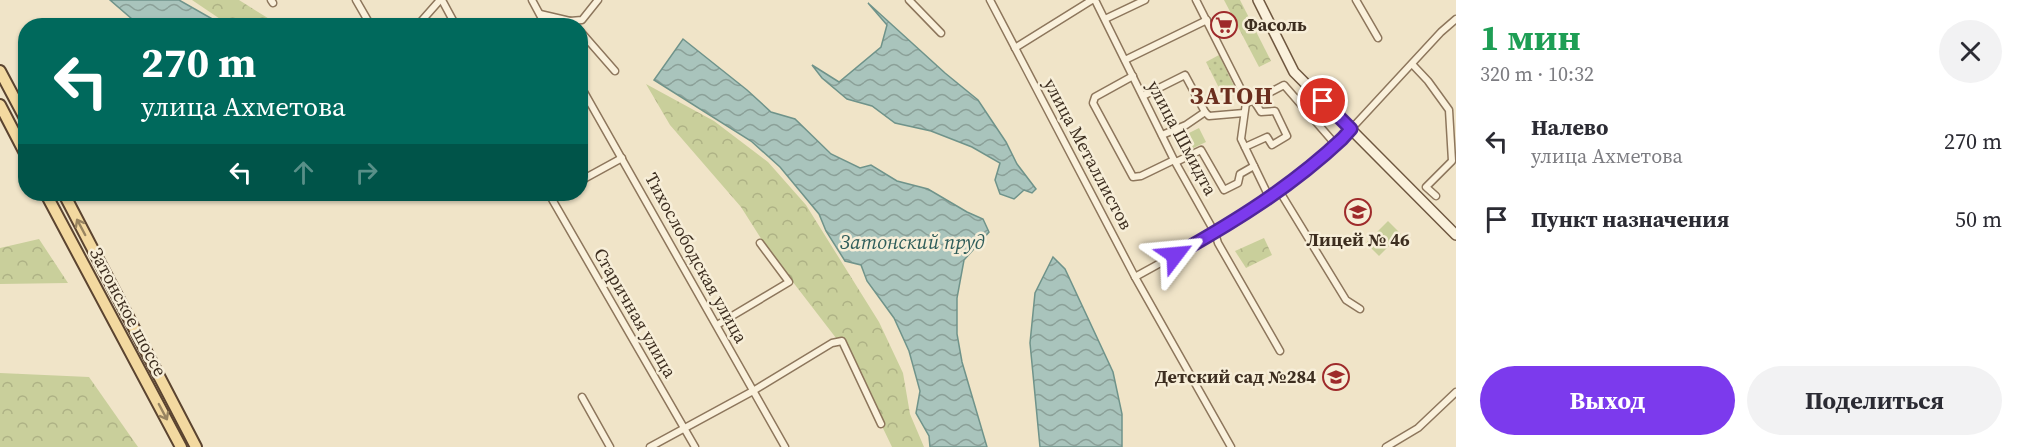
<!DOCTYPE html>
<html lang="ru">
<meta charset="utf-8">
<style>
:root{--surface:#fff;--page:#f2f2f3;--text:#2b2b33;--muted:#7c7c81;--accent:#7c3aed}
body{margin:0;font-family:"Source Serif 4",serif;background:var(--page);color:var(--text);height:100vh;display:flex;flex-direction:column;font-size:22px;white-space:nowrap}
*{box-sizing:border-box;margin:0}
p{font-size:20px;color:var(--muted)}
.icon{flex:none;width:33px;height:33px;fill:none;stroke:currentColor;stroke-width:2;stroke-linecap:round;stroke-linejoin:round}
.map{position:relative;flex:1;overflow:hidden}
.details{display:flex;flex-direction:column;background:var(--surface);width:570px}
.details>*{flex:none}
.hud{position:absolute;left:18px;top:18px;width:570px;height:183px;border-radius:24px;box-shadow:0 2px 4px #0004;background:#00695c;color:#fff;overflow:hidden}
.pin{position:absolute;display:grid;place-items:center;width:51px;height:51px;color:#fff;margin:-26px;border:3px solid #fff;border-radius:50%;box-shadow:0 2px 6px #0007}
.me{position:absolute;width:66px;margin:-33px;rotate:61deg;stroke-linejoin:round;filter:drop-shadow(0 0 4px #0008)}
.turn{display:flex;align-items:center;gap:21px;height:126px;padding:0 24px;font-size:27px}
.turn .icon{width:78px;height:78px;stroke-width:2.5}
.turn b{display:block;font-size:42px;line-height:51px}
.lanes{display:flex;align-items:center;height:57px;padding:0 24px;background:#0003;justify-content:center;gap:30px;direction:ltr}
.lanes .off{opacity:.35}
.round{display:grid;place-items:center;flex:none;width:63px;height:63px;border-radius:32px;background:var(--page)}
.head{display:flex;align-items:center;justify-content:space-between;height:102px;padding:0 24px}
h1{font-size:36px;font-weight:700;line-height:45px;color:#1e9e55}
.cta{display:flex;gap:12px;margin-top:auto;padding:12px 24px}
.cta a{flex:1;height:69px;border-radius:36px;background:var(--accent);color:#fff;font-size:24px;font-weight:700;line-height:69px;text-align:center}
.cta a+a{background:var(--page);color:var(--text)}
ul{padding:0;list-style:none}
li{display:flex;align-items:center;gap:18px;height:78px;padding:0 24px}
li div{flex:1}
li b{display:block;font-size:22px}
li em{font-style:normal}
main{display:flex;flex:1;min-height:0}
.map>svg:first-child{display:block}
.forest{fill:url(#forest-crowns)}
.park{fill:url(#park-dots)}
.garden{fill:#c9cf9b}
.water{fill:url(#water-waves);stroke:#6f938a;stroke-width:1.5}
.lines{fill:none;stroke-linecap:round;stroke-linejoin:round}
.street-casing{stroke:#8d765c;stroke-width:9}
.secondary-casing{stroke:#6f573f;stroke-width:12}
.primary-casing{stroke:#5b4430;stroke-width:14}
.street{stroke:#faf1dc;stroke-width:6}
.secondary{stroke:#faf1dc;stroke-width:9}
.primary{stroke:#f3d9a0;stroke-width:10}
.oneway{stroke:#988460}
.route-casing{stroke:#51269a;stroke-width:15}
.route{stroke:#7c3aed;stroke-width:10}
.labels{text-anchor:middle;stroke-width:5;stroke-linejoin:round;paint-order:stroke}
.poi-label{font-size:18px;font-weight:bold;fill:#3d2e20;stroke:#f7eed8;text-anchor:start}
.street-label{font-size:18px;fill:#3d2e20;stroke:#f7eed8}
.water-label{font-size:20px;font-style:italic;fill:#2f5d5a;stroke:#f7eed8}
.district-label{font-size:24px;font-weight:bold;letter-spacing:1.5px;fill:#6b2e1e;stroke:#f7eed8}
</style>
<main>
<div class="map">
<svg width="1456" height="447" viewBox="0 0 1456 447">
<defs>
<pattern id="forest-crowns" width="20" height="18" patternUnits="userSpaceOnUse" patternTransform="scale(1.5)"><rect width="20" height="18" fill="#c9cf9b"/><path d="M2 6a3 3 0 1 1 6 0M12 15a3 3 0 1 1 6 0" fill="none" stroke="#aeb285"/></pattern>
<pattern id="park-dots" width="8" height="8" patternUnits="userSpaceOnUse" patternTransform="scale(1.5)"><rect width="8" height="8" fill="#c9cf9b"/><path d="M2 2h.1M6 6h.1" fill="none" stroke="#aeb285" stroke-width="1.8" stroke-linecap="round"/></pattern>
<pattern id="water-waves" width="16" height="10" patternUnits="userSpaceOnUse" patternTransform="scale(1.5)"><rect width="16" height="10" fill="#a9c4bc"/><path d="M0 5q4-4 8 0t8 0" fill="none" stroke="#8ba098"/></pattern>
</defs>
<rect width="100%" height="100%" fill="#f0e4c8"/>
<g class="forest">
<path d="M 192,0 L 239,0 L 279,25 L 229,25 Z"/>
<path d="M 1224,0 L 1240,0 L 1271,61 L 1259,67 Z"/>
<path d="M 646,84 L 714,121 L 768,162 L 806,205 L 879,322 L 903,373 L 910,414 L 924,447 L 892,447 L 846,351 L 769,251 L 741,207 L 670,125 Z"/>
<path d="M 1264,238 L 1272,255 L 1246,268 L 1235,251 Z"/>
<path d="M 39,239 L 68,283 L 0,284 L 0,248 Z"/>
<path d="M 0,373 L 89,377 L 138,447 L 0,447 Z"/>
</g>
<path class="park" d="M 1219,55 L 1234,86 L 1221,92 L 1206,62 Z"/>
<g class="garden">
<path d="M 1199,128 L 1206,142 L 1183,153 L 1177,139 Z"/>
<path d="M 1388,221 L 1401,234 L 1379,256 L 1366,243 Z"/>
</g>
<g class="water">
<path d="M 110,0 L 179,0 L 223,25 L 139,25 Z"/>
<path d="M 868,3 L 945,73 L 978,100 L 1006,142 L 1017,164 L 1036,189 L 1032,193 L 1024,190 L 1014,199 L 1000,194 L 995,180 L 1000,163 L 972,147 L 931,131 L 895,123 L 872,106 L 847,99 L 822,78 L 812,65 L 839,82 L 881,47 L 887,25 Z"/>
<path d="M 683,39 L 747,90 L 771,112 L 795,119 L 831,154 L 860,168 L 871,165 L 897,181 L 928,189 L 967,212 L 983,219 L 989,232 L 964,260 L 957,298 L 957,334 L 962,362 L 987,447 L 930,447 L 929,436 L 916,413 L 920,391 L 909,351 L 894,318 L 867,281 L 861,265 L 845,261 L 826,231 L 819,214 L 780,167 L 751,141 L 654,80 Z"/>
<path d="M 1053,257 L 1065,269 L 1113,372 L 1122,414 L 1122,447 L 1040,447 L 1030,343 L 1035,293 Z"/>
</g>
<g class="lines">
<defs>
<g id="street">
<path d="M 271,0 L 273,3"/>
<path d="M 356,0 L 371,26"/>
<path d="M 442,0 L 456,26"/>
<path d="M 532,0 L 546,26"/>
<path d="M 909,0 L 941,33"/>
<path d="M 990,0 L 1135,277 L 1231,447"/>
<path d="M 1095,0 L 1174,160 L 1215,233 L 1218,243 L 1280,351"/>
<path d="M 1196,0 L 1244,95 L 1246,103 L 1241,139 L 1270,199"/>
<path d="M 1356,0 L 1378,38"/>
<path d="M 540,14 L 570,21 L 575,26"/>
<path d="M 1105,19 L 1145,0"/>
<path d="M 570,21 L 582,20 L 598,0"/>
<path d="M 417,26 L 440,0"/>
<path d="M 580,31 L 615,71"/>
<path d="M 1015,48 L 1092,0"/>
<path d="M 1125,60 L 1207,20"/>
<path d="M 1412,64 L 1428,81 L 1449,110 L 1452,161 L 1426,187 L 1436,196"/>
<path d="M 1133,76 L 1095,97 L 1093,103 L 1133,177 L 1141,176 L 1174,160"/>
<path d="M 580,85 L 785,447"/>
<path d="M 1143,96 L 1185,75 L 1205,112 L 1186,125 L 1162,135"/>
<path d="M 1246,103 L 1254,101 L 1284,85 L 1336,145"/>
<path d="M 1205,112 L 1209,116 L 1244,113"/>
<path d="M 1245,147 L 1267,137 L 1272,145 L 1287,136 L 1275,111 L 1261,112 L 1254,101"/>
<path d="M 1176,162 L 1201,150 L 1224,190 L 1238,183 L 1240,174 L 1254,166"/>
<path d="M 580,181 L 622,158"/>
<path d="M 1280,192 L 1346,300 L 1360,309"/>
<path d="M 549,194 L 695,447"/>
<path d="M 1135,277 L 1215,233 L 1280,192 L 1340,141 L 1441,32 L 1456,19"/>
<path d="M 717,325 L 789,282 L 760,243"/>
<path d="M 582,397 L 610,447"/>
<path d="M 650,447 L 753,391 L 832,343 L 842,341 L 881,424"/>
<path d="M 1386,447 L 1418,428 L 1456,392"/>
</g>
<path id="secondary" d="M 1258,0 L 1294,72 L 1456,235"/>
<g id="primary">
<path d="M 0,71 L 26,120"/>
<path d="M 0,105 L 26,155"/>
<path d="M 46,194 L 181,447"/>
<path d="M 64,194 L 196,447"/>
</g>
</defs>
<use href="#street" class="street-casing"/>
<use href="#secondary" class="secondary-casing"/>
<use href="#primary" class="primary-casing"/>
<use href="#street" class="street"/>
<use href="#secondary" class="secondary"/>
<use href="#primary" class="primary"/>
</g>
<defs><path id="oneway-shaft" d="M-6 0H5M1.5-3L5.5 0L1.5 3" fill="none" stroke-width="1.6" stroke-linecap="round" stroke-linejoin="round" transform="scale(1.5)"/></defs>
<g class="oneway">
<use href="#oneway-shaft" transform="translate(81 227) rotate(-118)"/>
<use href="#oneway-shaft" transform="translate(163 412) rotate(62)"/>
</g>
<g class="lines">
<defs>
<path id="route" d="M 1175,255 C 1236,221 1292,186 1342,139 L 1351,129 L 1323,101"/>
</defs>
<use href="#route" class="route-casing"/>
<use href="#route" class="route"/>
</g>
<defs>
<symbol id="supermarket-ring" viewBox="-11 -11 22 22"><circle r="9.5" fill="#f7eed8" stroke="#9e2a2b" stroke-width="1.5"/><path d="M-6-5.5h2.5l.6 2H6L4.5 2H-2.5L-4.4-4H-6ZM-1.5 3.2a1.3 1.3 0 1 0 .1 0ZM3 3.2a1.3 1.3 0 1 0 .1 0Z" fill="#9e2a2b"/></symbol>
<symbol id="school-ring" viewBox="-11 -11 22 22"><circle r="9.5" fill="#f7eed8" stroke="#9e2a2b" stroke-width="1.5"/><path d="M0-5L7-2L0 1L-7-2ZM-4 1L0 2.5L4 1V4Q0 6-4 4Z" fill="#9e2a2b"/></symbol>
</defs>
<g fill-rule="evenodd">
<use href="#supermarket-ring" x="1209" y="10" width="30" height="30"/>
<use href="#school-ring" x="1343" y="197" width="30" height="30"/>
<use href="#school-ring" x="1321" y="362" width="30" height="30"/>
</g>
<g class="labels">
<g class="poi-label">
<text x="1244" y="31">Фасоль</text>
<text x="1358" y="246" text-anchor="middle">Лицей № 46</text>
<text x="1316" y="383" text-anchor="end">Детский сад №284</text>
</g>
<g class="street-label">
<text transform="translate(1182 138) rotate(62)" y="6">улица Шмидта</text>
<text transform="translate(1088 154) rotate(62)" y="6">улица Металлистов</text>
<text transform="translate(696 258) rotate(61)" y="6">Тихослободская улица</text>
<text transform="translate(128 312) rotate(62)" y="6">Затонское шоссе</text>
<text transform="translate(635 313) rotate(60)" y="6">Старичная улица</text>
</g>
<g class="water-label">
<text x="912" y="249">Затонский пруд</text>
</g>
<g class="district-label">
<text x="1232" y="104">ЗАТОН</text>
</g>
</g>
</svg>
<div class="pin" style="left:1323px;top:101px;background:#d93025"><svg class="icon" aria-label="arrive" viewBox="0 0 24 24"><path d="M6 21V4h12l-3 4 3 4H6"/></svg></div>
<svg class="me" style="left:1175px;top:255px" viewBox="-20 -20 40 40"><path d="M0-17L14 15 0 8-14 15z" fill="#7c3aed" stroke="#fff" stroke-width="4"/></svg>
<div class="hud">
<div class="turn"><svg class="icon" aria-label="left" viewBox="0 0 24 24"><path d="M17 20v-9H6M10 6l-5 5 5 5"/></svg><div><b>270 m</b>улица Ахметова</div></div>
<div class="lanes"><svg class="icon" aria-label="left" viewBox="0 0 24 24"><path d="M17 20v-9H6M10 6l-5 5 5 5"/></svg><svg class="icon off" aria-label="ahead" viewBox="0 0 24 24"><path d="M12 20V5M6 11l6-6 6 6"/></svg><svg class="icon off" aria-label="right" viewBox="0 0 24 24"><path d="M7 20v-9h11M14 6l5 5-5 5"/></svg></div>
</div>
</div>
<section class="details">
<div class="head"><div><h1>1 мин</h1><p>320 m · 10:32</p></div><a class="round"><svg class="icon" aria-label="close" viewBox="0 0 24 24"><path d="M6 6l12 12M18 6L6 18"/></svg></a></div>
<ul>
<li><svg class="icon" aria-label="left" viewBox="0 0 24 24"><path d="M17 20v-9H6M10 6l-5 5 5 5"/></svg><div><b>Налево</b><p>улица Ахметова</p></div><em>270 m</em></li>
<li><svg class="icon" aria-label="arrive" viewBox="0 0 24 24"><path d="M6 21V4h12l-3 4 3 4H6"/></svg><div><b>Пункт назначения</b></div><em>50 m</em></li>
</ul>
<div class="cta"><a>Выход</a><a>Поделиться</a></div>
</section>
</main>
